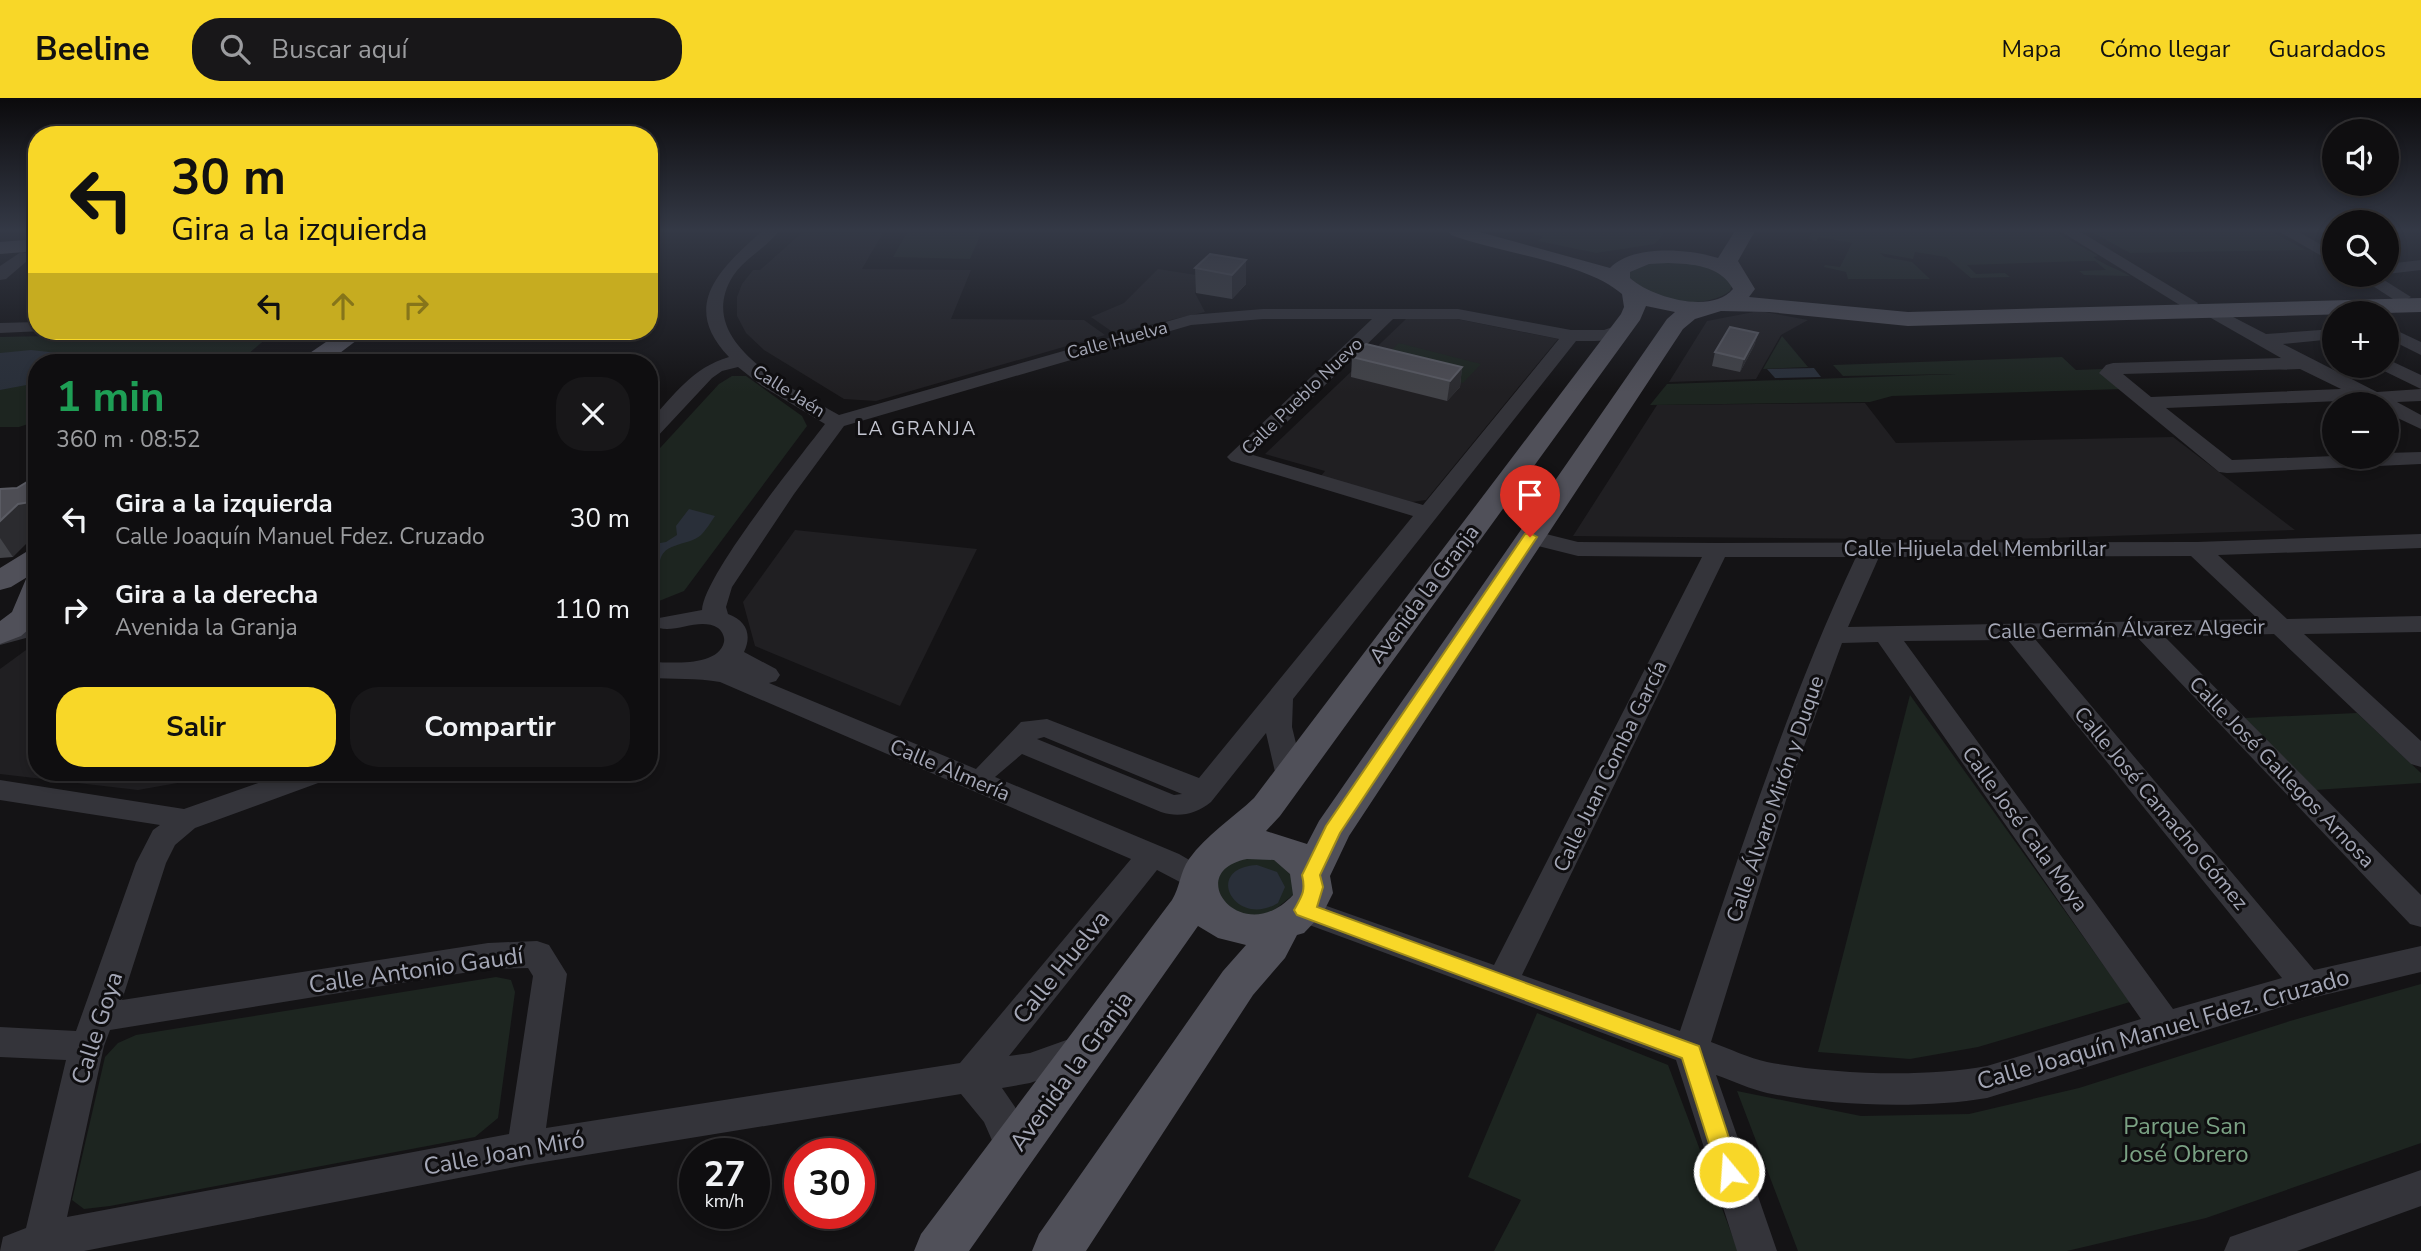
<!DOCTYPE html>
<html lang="es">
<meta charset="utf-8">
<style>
:root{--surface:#0f0e10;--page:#181719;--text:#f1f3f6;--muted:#9b9c9f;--line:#2f2e30;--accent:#f8d728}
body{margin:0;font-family:"Nunito Sans",sans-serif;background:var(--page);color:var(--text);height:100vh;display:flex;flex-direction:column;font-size:26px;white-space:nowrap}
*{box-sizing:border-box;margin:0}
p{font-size:23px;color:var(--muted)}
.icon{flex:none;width:38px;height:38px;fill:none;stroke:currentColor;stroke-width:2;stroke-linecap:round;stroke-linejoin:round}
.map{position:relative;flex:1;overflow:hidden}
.sheet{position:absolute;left:28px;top:256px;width:630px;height:427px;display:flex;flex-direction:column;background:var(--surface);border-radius:28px;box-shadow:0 4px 10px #0003,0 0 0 2px var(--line)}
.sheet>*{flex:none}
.top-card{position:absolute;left:28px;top:28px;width:630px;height:214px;border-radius:28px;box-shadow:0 4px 10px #0003,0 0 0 2px var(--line);background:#f8d728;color:#111;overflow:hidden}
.tools{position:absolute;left:2322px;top:21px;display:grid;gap:14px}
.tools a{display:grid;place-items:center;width:77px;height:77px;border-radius:50%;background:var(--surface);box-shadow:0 4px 10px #0003,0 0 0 2px var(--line);font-size:35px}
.speed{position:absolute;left:679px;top:1040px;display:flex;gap:14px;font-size:35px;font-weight:700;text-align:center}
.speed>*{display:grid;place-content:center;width:91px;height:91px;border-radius:50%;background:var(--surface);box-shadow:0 4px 10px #0003,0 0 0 2px var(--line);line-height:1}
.speed small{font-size:18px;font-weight:400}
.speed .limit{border:10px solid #d22;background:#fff;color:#111}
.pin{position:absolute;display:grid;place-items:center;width:60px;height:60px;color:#fff;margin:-72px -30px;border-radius:50% 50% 50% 0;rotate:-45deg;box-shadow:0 0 7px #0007}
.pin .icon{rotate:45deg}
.me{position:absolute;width:77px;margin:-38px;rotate:342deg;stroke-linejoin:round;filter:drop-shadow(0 0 5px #0008)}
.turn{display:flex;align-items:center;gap:24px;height:147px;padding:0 28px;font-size:32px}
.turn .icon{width:91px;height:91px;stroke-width:2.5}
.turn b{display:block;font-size:49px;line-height:60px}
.lanes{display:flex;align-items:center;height:66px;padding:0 28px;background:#0003;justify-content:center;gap:35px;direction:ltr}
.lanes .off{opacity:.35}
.round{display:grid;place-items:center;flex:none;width:74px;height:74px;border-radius:28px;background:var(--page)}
.summary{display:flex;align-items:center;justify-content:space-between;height:119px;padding:0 28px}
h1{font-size:42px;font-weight:700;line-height:52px;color:#1e9e55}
.primary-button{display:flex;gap:14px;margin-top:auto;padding:14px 28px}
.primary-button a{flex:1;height:80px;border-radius:28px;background:var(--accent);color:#111;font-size:28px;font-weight:700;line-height:80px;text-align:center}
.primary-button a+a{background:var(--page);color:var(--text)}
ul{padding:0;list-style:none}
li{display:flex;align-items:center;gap:21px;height:91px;padding:0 28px}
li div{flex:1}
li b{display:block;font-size:26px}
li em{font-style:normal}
header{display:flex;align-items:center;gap:42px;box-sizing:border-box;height:98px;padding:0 35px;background:var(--accent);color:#111}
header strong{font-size:33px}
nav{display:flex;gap:38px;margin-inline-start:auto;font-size:24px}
.search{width:490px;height:63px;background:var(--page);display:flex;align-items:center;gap:18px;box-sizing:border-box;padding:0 24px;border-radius:28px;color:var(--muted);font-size:26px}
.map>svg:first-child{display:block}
.built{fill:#201f22}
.green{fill:#1d2520}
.water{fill:#292f39}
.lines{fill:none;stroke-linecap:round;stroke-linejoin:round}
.minor{fill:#34343a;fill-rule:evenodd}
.major{fill:#505059;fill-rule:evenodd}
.wall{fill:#424348}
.shaded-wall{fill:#2b2b2f}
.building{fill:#4d4d54;stroke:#5a5b63;stroke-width:2}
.route{fill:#f8d728;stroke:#a18c1a;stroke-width:2}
.labels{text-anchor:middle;stroke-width:6;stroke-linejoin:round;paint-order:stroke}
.far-street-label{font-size:18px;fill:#a4a7b6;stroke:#0f0e10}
.far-neighbourhood-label{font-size:19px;letter-spacing:2px;fill:#c5c7d2;stroke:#0f0e10}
.street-label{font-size:21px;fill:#a4a7b6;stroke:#0f0e10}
.near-street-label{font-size:24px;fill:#a4a7b6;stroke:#0f0e10}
.near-park-label{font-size:24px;fill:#7ba284;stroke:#0f0e10}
</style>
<header>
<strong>Beeline</strong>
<div class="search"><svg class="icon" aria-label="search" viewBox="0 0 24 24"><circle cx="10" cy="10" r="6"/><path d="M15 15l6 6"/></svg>Buscar aquí</div>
<nav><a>Mapa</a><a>Cómo llegar</a><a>Guardados</a></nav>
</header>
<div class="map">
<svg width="2421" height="1153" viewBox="0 0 2421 1153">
<rect width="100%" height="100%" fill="#141315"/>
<g class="built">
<path d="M 804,133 L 884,133 L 862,171 L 971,172 L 951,221 L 1084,222 L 1105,237 L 876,303 L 844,301 L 764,252 L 746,235 L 737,218 L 737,199 L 742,186 L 753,172 L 760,172 Z"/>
<path d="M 1158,171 L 1209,179 L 1195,195 L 1205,214 L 1114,235 L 1091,219 L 1124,205 Z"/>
<path d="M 1759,213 L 1808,222 L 1781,237 L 1756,281 L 1669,284 L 1707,223 Z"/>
<path d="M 1406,221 L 1457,221 L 1558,241 L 1426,402 L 1412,404 L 1321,378 L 1325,373 L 1265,356 Z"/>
<path d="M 1865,305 L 1896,345 L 2173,339 L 2295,432 L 1982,442 L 1573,438 L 1657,307 Z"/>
<path d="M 795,432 L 977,451 L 900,608 L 755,548 L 743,504 Z"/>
<path d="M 37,544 L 37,674 L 239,674 L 138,692 L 0,676 L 0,571 Z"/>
</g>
<g class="green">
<path d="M 908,133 L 982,133 L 970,161 L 893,159 Z"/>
<path d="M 1525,133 L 1666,133 L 1655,146 L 1596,155 L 1538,143 L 1543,139 Z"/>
<path d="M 1799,133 L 2054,133 L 2098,158 L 2093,159 C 2104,167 2118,171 2130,178 L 2084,177 L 2079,173 L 2106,172 L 2095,163 L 2085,163 L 1967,167 L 1976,176 L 2005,175 L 2010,179 L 1971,180 L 1946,159 L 1915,154 L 1913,161 L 1880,155 L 1885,159 L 1912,164 L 1930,181 L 1848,181 L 1846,174 L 1824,169 L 1825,167 L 1840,169 L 1852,145 L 1819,139 L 1816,143 L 1809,141 L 1812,135 Z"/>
<path d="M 2090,133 L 2270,133 L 2306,152 L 2130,155 Z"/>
<path d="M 1645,164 C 1680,164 1705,160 1732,186 L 1730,193 C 1701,214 1654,202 1630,180 L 1630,174 Z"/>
<path d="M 275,233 L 247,257 L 223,264 L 37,264 L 37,323 L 19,329 L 0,329 L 0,239 Z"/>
<path d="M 1782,238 L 1808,269 L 1763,271 Z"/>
<path d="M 1399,245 L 1481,266 L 1463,285 L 1379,264 Z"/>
<path d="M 2062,259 L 2076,272 L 2102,271 L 2123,291 L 1892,298 L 1870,304 L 1650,307 L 1667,286 L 1957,276 L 1843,278 L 1833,267 Z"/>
<path d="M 732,278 L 746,278 L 802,318 L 807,328 L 684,493 L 649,507 L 649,362 L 719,286 Z"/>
<path d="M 1910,597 L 2130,904 L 1978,949 L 1910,961 L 1818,954 Z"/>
<path d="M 2357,615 L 2421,675 L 2421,685 L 2315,692 L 2245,620 Z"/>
<path d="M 1241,759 L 1269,759 L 1292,772 L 1298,793 L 1263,821 L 1226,811 L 1215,782 L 1220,772 Z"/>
<path d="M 496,879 L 511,882 L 515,894 L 498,1020 L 475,1039 L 110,1108 L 84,1111 L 72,1102 L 105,959 L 118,945 L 136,937 Z"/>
<path d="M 2421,886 L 2421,1045 L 2206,1120 L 2067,1153 L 1798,1153 L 1737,993 L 1861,1018 L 1969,1016 L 2079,990 L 2290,923 Z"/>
<path d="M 1537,915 L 1668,967 L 1738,1153 L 1494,1153 L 1521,1102 L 1468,1079 Z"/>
</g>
<g class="water">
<path d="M 31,252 L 58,255 L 71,264 L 37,264 L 37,285 L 0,292 L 0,255 Z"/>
<path d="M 1814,270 L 1821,279 L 1775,280 L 1767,271 Z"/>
<path d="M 689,411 L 715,418 C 711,424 706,432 701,437 C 688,449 657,443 660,470 L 649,476 L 649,447 L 666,444 L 677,437 L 676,428 Z"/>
<path d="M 1257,767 L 1277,774 L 1285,789 L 1278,805 C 1235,831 1202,770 1257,767 Z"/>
</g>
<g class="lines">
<g class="minor">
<path d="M 762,133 L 779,133 C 766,150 745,160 733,178 C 691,245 794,291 839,317 L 1190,217 L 1263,211 L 1458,211 L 1571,232 L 1604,232 L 1621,226 L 1630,231 C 1617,245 1595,243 1576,243 L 1293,601 L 1292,629 L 1304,678 L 1300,685 L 1290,688 L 1280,685 L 1276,678 L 1266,635 L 1211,704 C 1196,716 1179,720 1161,714 L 1022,656 L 995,679 L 1179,756 L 1210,774 L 1215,782 L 1210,790 L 1199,794 L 1157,772 L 1009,958 L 1030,955 L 1086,935 L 1098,939 L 1103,950 L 1098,961 L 1030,985 L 1002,990 L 1015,1009 L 1033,1051 L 1027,1063 L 1014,1068 L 1001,1063 L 984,1024 L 961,996 L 525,1067 L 84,1153 L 0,1153 L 3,1139 L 26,1130 L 66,962 L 0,959 L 0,929 L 76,933 L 136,765 L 153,732 L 160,727 L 0,702 L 0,682 L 184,711 L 290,674 L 333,674 L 329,681 L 195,730 L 175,747 L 166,765 L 122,902 L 488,845 L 537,843 L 549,847 L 567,876 L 546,1030 L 960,965 L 1131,761 L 720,584 C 697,580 673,581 649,580 L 649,564 C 667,564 718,570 724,544 C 725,539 722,533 718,530 C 700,519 677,535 659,530 L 655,525 L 659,520 L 702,512 C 704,477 800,359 825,326 L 762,288 L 738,269 L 722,273 L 712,280 L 656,340 L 649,342 L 649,324 C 675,296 692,270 729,259 C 679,207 721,170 762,133 ZM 1263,221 L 1372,221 L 1231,355 L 1227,359 L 1231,363 L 1413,418 L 1199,680 L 1047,621 L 1021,624 L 976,671 L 769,585 L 776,583 L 780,577 L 776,571 L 744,554 C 752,537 747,523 728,516 L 726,509 L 732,489 L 794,396 L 844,328 L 1191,227 ZM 1393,221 L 1458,221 L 1559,241 L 1423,407 L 1253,357 ZM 1044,639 L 1182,696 L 1174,697 L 1037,641 ZM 528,870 L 533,878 L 509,1036 L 67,1119 L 104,948 L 110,932 L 488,871 Z"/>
<path d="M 2060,133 L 2079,133 L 2198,205 L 2195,209 L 2183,209 Z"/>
<path d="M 2278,133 L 2297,133 L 2334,154 L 2334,165 Z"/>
<path d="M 21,154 L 27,155 L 29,159 L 27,163 L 6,181 L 0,182 L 0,168 Z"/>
<path d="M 2421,162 L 2421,172 L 2387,176 L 2387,166 Z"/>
<path d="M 2356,177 L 2376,177 L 2411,199 L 2402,204 L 2396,203 Z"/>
<path d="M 2210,207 L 2266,236 L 2334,231 L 2334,241 L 2283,246 L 2377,294 L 2421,291 L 2421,303 L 2397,304 L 2421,317 L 2421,331 L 2387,315 L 2387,306 L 2371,306 L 2363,302 L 2166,310 L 2232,362 L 2334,358 L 2387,359 L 2387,355 L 2421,354 L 2421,366 L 2227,375 L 2219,374 L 2099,275 L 2106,267 L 2113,265 L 2281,260 L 2204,216 L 2201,212 ZM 2300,271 L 2341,291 L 2151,299 L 2123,276 Z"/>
<path d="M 37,224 L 37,233 L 43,233 L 0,235 L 0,225 Z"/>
<path d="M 2387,228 L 2421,244 L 2421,257 L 2387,240 Z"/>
<path d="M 2387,261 L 2421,277 L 2421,291 L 2380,271 L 2378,268 L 2387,268 Z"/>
<path d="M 1530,432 L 1578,444 L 1717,445 L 2197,444 L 2421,436 L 2421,450 L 2218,457 L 2287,521 L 2421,518 L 2421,534 L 2304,536 L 2421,643 L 2421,669 L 2411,666 L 2274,536 L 2165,539 L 2421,797 L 2421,829 L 2410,826 L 2137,539 L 2035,541 L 2314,872 L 2421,848 L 2421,874 L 2307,901 L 1987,1000 C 1924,1011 1830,1008 1767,995 C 1750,991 1733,983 1716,977 L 1777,1153 L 1737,1153 L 1676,962 L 1293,821 L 1288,812 L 1293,803 L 1304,800 L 1494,867 L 1702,459 L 1578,458 L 1522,444 L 1518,439 L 1522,434 ZM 2191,458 L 2258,521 L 1848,529 L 1879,459 ZM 1725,459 L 1856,459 C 1784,612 1734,773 1680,933 L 1522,877 ZM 2008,542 L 2282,880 L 2173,911 L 1904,543 ZM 1878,544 L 2141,921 L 1987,968 C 1923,980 1831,976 1767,964 C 1749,960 1730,951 1711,944 L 1795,673 L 1842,545 Z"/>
<path d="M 37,521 L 37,537 L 0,547 L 0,531 Z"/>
<path d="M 2421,1072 L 2421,1108 L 2297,1153 L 2224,1153 L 2230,1139 Z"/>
</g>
<g class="major">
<path d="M 1448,133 L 1476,133 L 1610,170 C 1633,146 1690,151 1718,160 L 1735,133 L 1755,133 L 1738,163 L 1755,191 L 1749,199 L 1908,214 L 2421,200 L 2421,214 L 1908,228 L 1769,214 L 1721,213 L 1695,221 L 1683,231 L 1349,738 L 1330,778 L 1333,795 L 1323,815 L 1304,835 L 1297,837 L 1285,860 L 1253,897 L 1086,1153 L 1032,1153 L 1039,1136 L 1223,873 L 1246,847 L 1218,840 L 1198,828 L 969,1153 L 914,1153 L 921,1136 L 1172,802 C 1180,789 1180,774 1189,761 C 1206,737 1233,720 1254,700 L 1621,216 L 1624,209 L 1622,196 C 1586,164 1499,155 1451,137 ZM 1668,165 C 1692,166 1720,167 1733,191 C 1711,217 1651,199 1630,180 L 1630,174 L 1649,166 ZM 1646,208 L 1675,214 L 1667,221 L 1319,723 L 1307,746 L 1266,733 L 1280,718 L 1640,222 ZM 1247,761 L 1274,762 L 1290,776 L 1293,797 C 1242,852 1181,774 1247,761 Z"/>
<path d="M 37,141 L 37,153 L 0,156 L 0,144 Z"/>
<path d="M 342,233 L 369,233 L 328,264 L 301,264 L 304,259 Z"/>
<path d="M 37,451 L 37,473 L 11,489 L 0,492 L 0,470 L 26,454 Z"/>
<path d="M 37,478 L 37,524 L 21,538 L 0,546 L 0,523 L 12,514 L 26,481 Z"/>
</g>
</g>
<g class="wall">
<path d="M 1246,162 L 1246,186 L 1232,201 L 1196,195 L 1195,170 Z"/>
<path d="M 1758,235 L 1754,248 L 1740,274 L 1712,268 L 1715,254 Z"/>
<path d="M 1352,259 L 1462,269 L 1460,289 L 1447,303 L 1351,279 Z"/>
<path d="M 17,390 L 13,459 L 0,460 L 0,391 Z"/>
</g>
<g class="shaded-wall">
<path d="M 1246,162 L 1246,186 L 1232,201 L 1232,177 Z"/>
<path d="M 1758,235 L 1754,248 L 1740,274 L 1744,261 Z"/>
<path d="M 1462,269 L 1460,289 L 1447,303 L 1450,283 Z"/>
<path d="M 37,403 L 37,435 L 13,459 L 0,440 L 0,423 L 18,406 Z"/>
</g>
<g class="building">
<path d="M 1210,156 L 1246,162 L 1232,177 L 1195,170 Z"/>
<path d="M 1730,229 L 1758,235 L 1744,261 L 1715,254 Z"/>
<path d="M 1366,246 L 1462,269 L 1450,283 L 1352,259 Z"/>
<path d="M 37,378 L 37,403 L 18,406 L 0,423 L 0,391 L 17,390 Z"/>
</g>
<linearGradient id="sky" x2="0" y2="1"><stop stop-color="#0b0a0c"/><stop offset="0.45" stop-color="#343946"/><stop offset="1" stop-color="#343946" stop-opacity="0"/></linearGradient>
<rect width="2421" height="294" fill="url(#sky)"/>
<path class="route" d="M 1530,435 L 1537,439 L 1340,735 L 1320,777 L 1323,789 L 1317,809 L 1699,948 L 1740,1074 L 1737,1082 L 1729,1085 L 1721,1082 L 1718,1074 L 1682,960 L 1297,817 L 1294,812 C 1302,798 1306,793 1302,777 L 1326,728 L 1525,436 Z"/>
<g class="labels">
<g class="far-street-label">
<text transform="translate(1117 242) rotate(-15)" y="6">Calle Huelva</text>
<text transform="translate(789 293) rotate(32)" y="6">Calle Jaén</text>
<text transform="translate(1302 298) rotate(-44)" y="6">Calle Pueblo Nuevo</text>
</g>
<g class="far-neighbourhood-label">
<text x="917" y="337">LA GRANJA</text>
</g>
<g class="street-label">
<text x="1975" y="458">Calle Hijuela del Membrillar</text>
<text transform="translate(1424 496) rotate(-53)" y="7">Avenida la Granja</text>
<text transform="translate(2126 531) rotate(-1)" y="7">Calle Germán Álvarez Algecir</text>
<text transform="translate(1610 668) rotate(-64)" y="7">Calle Juan Comba García</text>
<text transform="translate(950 672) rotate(23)" y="7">Calle Almería</text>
<text transform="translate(2282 674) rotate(46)" y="7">Calle José Gallegos Arnosa</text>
<text transform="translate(1775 701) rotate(-71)" y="7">Calle Álvaro Mirón y Duque</text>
<text transform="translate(2161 710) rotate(50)" y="7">Calle José Camacho Gómez</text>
<text transform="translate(2025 731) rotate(54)" y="7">Calle José Cala Moya</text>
</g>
<g class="near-street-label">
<text transform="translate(1061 869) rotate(-51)" y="8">Calle Huelva</text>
<text transform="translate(416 872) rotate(-8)" y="8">Calle Antonio Gaudí</text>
<text transform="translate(97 930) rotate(-72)" y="8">Calle Goya</text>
<text transform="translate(2163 931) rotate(-16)" y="8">Calle Joaquín Manuel Fdez. Cruzado</text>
<text transform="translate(1071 973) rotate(-54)" y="8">Avenida la Granja</text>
<text transform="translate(504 1055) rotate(-10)" y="8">Calle Joan Miró</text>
</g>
<g class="near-park-label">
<text x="2185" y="1036">Parque San<tspan x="2185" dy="28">José Obrero</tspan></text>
</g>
</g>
</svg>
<div class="tools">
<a><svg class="icon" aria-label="sound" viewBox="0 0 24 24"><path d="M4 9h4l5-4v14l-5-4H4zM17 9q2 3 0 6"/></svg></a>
<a><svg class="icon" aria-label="search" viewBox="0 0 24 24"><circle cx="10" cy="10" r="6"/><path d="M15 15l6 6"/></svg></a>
<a>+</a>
<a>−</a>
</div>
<div class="speed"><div>27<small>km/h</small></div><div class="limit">30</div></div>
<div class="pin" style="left:1530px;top:439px;background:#d93025"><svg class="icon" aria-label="arrive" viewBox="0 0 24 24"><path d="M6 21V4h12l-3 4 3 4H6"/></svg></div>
<svg class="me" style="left:1729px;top:1074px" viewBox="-20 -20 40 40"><circle r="17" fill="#f8d728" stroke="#fff" stroke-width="3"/><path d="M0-11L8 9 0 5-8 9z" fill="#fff"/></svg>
<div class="top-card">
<div class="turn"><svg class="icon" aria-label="left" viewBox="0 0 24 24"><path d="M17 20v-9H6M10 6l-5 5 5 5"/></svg><div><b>30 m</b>Gira a la izquierda</div></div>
<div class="lanes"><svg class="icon" aria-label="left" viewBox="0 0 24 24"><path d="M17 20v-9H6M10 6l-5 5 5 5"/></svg><svg class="icon off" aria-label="ahead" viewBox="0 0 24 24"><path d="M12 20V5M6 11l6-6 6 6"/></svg><svg class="icon off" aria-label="right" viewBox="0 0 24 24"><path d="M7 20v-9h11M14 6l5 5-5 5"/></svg></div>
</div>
<section class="sheet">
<div class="summary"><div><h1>1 min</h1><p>360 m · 08:52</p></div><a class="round"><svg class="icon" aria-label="close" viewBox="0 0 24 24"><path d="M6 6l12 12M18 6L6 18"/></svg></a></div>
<ul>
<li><svg class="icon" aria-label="left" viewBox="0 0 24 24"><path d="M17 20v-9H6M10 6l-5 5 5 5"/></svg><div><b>Gira a la izquierda</b><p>Calle Joaquín Manuel Fdez. Cruzado</p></div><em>30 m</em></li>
<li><svg class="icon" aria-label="right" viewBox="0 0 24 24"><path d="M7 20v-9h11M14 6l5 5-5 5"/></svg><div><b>Gira a la derecha</b><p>Avenida la Granja</p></div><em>110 m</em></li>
</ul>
<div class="primary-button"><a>Salir</a><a>Compartir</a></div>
</section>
</div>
